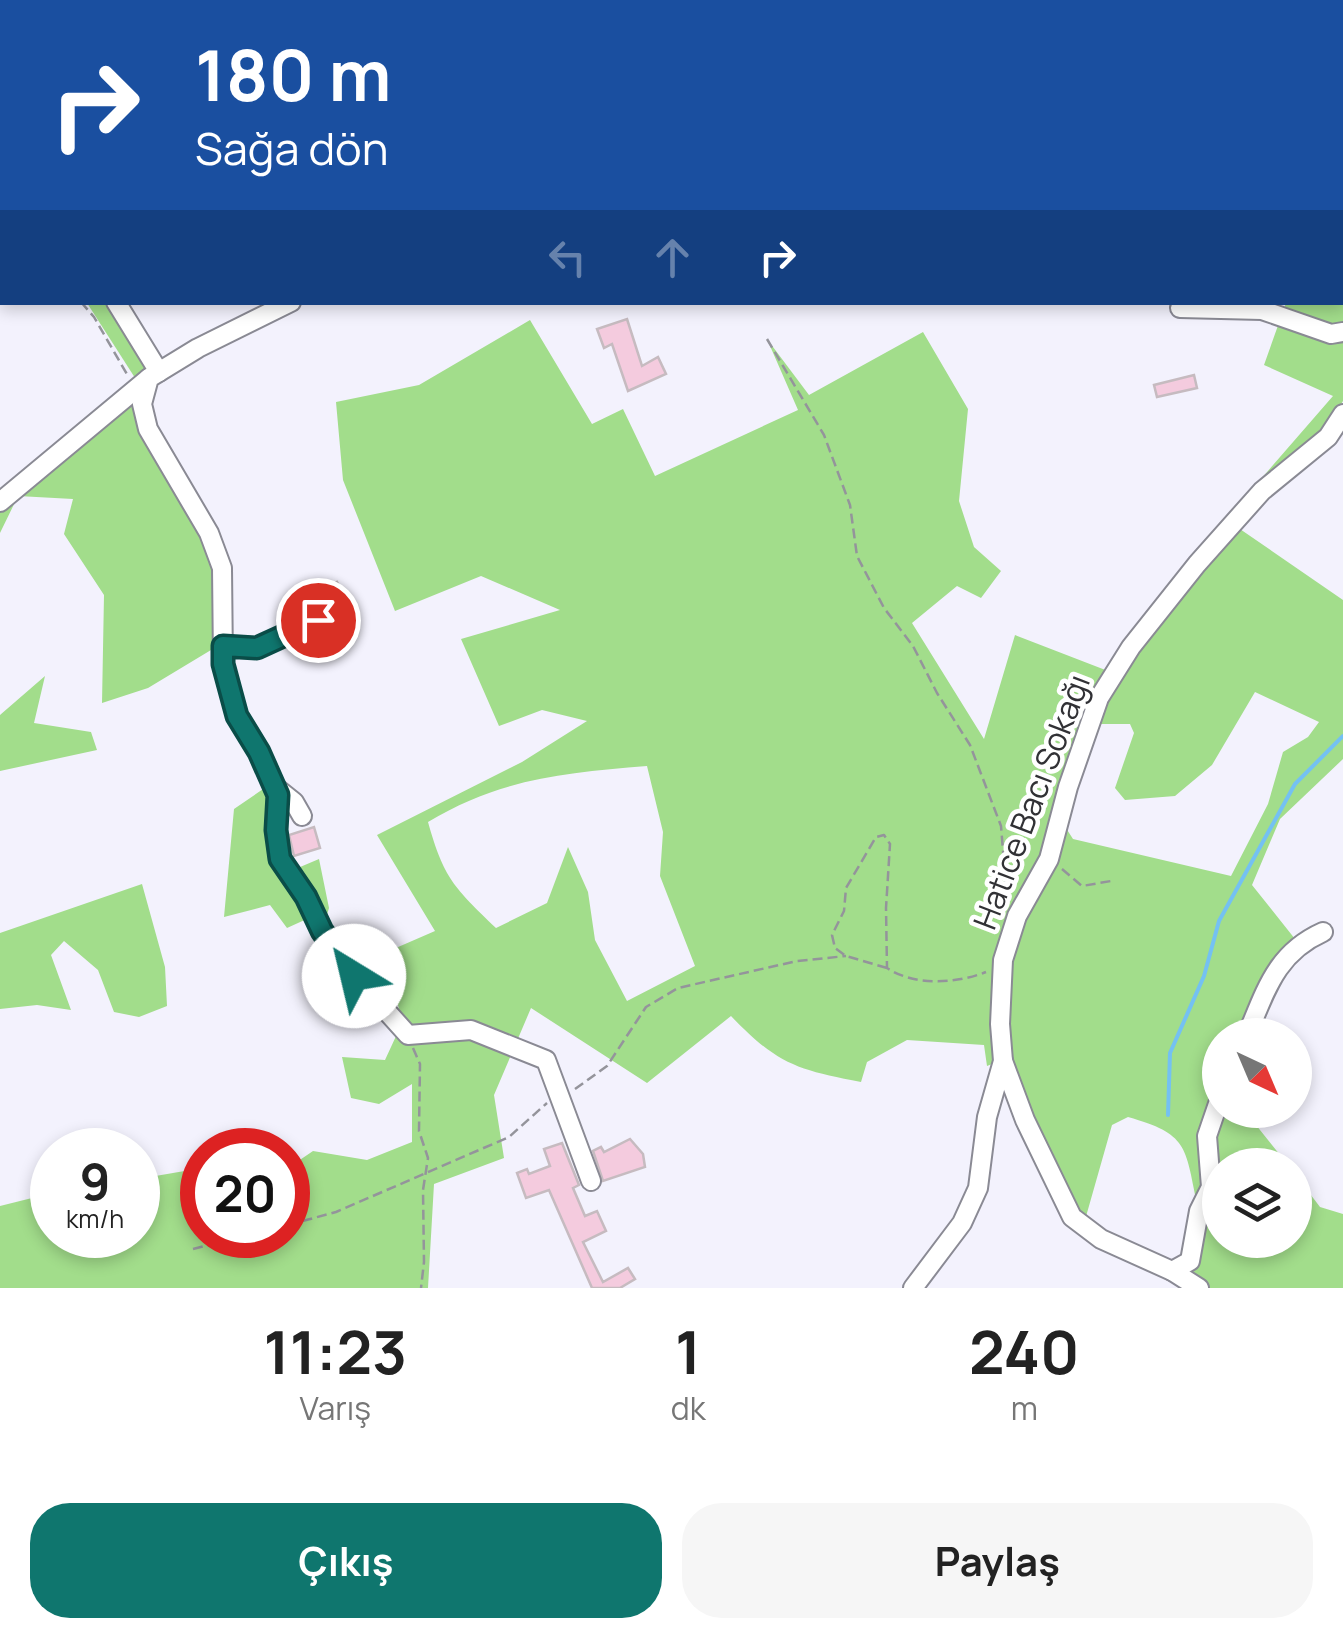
<!DOCTYPE html>
<html lang="tr">
<meta charset="utf-8">
<style>
:root{--surface:#fff;--page:#f6f6f6;--text:#222;--muted:#767676;--accent:#0f766e}
body{margin:0;font-family:Manrope,sans-serif;background:var(--page);color:var(--text);height:100vh;display:flex;flex-direction:column;font-size:38px;white-space:nowrap}
*{box-sizing:border-box;margin:0}
p{font-size:32px;color:var(--muted)}
.icon{flex:none;width:55px;height:55px;fill:none;stroke:currentColor;stroke-width:2;stroke-linecap:round;stroke-linejoin:round}
.map{position:relative;height:1288px;overflow:hidden}
.sheet{display:flex;flex-direction:column;background:var(--surface);flex:1}
.sheet>*{flex:none}
.guide{position:absolute;left:0px;top:0px;width:1345px;height:305px;box-shadow:0 5px 15px #0003;background:#1a4fa0;color:#fff;overflow:hidden}
.needle{width:65px;rotate:136deg}
.controls{position:absolute;left:1202px;top:1018px;display:grid;gap:20px}
.controls a{display:grid;place-items:center;width:110px;height:110px;border-radius:50%;background:var(--surface);box-shadow:0 5px 15px #0003;font-size:50px}
.speed{position:absolute;left:30px;top:1128px;display:flex;gap:20px;font-size:50px;font-weight:700;text-align:center}
.speed>*{display:grid;place-content:center;width:130px;height:130px;border-radius:50%;background:var(--surface);box-shadow:0 5px 15px #0003;line-height:1}
.speed small{font-size:25px;font-weight:400}
.speed .limit{border:15px solid #d22;background:#fff;color:#111}
.pin{position:absolute;display:grid;place-items:center;width:85px;height:85px;color:#fff;margin:-42px;border:5px solid #fff;border-radius:50%;box-shadow:0 2px 10px #0007}
.me{position:absolute;width:110px;margin:-55px;rotate:324deg;stroke-linejoin:round;filter:drop-shadow(0 0 8px #0008)}
.turn{display:flex;align-items:center;gap:35px;height:210px;padding:0 30px;font-size:45px}
.turn .icon{width:130px;height:130px;stroke-width:2.5}
.turn b{display:block;font-size:70px;line-height:85px}
.lanes{display:flex;align-items:center;height:95px;padding:0 30px;background:#0003;justify-content:center;gap:50px;direction:ltr}
.lanes .off{opacity:.35}
.eta{display:flex;justify-content:space-evenly;align-items:center;height:170px;text-align:center}
.eta b{font-size:60px;font-weight:700;line-height:70px}
.button{display:flex;gap:20px;margin-top:auto;padding:20px 30px}
.button a{flex:1;height:115px;border-radius:40px;background:var(--accent);color:#fff;font-size:40px;font-weight:700;line-height:115px;text-align:center}
.button a+a{background:var(--page);color:var(--text)}
.map>svg:first-child{display:block}
.green{fill:#a2dd8b;fill-rule:evenodd}
.lines{fill:none;stroke-linecap:round;stroke-linejoin:round}
.stream{stroke:#74c1f2;stroke-width:4}
.building{fill:#f4cbde;stroke:#c6bbc0;stroke-width:2.5}
.minor-casing{stroke:#8a8a94;stroke-width:22}
.path{stroke:#94949b;stroke-width:2.5;stroke-dasharray:10 5;stroke-linecap:butt}
.minor{stroke:#fff;stroke-width:18}
.route-casing{stroke:#0a4d48;stroke-width:25}
.route{stroke:#0f766e;stroke-width:18}
.labels{text-anchor:middle;stroke-width:9;stroke-linejoin:round;paint-order:stroke}
.street-label{font-size:32px;fill:#313135;stroke:#fff}
</style>
<div class="map">
<svg width="1343" height="1288" viewBox="0 0 1343 1288">
<rect width="100%" height="100%" fill="#f3f2fd"/>
<g class="green">
<path d="M 0,0 L 379,0 L 381,2 L 2,2 L 0,72 Z"/>
<path d="M 1343,253 L 1343,401 L 1323,434 L 1254,487 L 1333,396 L 1264,365 L 1286,303 L 1342,302 Z"/>
<path d="M 87,303 L 113,303 L 154,369 L 137,381 Z"/>
<path d="M 530,320 L 592,424 L 623,409 L 655,476 L 798,410 L 767,339 L 809,395 L 923,332 L 968,409 L 959,501 L 974,547 L 1001,571 L 981,598 L 957,586 L 912,623 L 984,739 L 1015,635 L 1108,671 L 1044,857 L 1013,911 L 997,1062 L 987,1066 L 984,1045 L 907,1040 L 867,1062 L 861,1082 C 797,1070 777,1064 731,1016 L 647,1083 L 531,1008 L 494,1095 L 504,1158 L 434,1184 L 428,1288 L 0,1288 L 0,1206 L 52,1193 L 52,1235 L 138,1235 L 138,1179 L 202,1168 L 202,1235 L 288,1235 L 288,1168 L 313,1151 L 367,1160 L 412,1142 L 412,1084 L 379,1104 L 351,1098 L 342,1057 L 385,1060 L 397,1034 L 407,1034 L 382,954 L 435,931 L 377,835 L 522,762 L 587,721 L 542,710 L 499,726 L 461,639 L 560,610 L 481,576 L 395,611 L 343,480 L 336,402 L 419,385 ZM 647,766 L 663,832 L 660,876 L 695,966 L 627,1001 L 595,940 L 588,892 L 568,847 L 547,903 L 496,928 C 454,887 444,879 428,822 C 501,778 565,773 647,766 Z"/>
<path d="M 135,394 L 218,569 L 216,647 L 148,688 L 102,703 L 104,595 L 64,534 L 73,499 L 18,496 L 0,533 L 0,499 Z"/>
<path d="M 1237,527 L 1343,600 L 1343,759 L 1280,819 L 1252,885 L 1295,939 L 1281,951 L 1242,1035 L 1220,1035 L 1220,1085 L 1202,1136 L 1207,1187 L 1197,1203 C 1185,1146 1188,1134 1128,1117 L 1112,1125 L 1085,1220 L 1075,1214 L 1007,1058 L 1008,960 L 1022,916 L 1064,825 L 1073,839 L 1231,876 L 1268,804 L 1283,752 L 1308,737 L 1319,722 L 1255,692 L 1212,765 L 1175,796 L 1125,800 L 1115,788 L 1134,733 L 1130,724 L 1100,724 L 1099,698 Z"/>
<path d="M 45,676 L 34,723 L 91,732 L 97,750 L 0,771 L 0,715 Z"/>
<path d="M 266,787 L 283,857 L 293,870 L 319,859 L 329,908 L 322,931 L 309,918 L 287,928 L 270,905 L 224,917 L 234,809 Z"/>
<path d="M 142,884 L 165,967 L 167,1006 L 139,1017 L 114,1012 L 98,970 L 64,941 L 51,955 L 71,1010 L 37,1005 L 0,1009 L 0,933 Z"/>
<path d="M 1222,1110 L 1244,1110 L 1288,1165 L 1220,1165 L 1220,1240 L 1295,1240 L 1295,1174 L 1320,1207 L 1343,1214 L 1343,1288 L 1206,1288 L 1178,1271 L 1193,1264 L 1213,1136 Z"/>
</g>
<g class="lines">
<path class="stream" d="M 1168,1115 L 1170,1053 L 1204,976 L 1219,921 L 1295,784 L 1343,736"/>
</g>
<g class="building">
<path d="M 627,319 L 642,366 L 658,357 L 666,374 L 628,391 L 612,344 L 604,348 L 597,329 Z"/>
<path d="M 1194,375 L 1197,388 L 1157,397 L 1154,385 Z"/>
<path d="M 337,582 L 349,605 L 329,615 L 316,592 Z"/>
<path d="M 314,827 L 320,848 L 294,856 L 289,835 Z"/>
<path d="M 630,1139 L 643,1154 L 645,1167 L 603,1181 L 593,1151 L 601,1147 L 604,1152 Z"/>
<path d="M 562,1143 L 579,1185 L 573,1188 L 585,1216 L 597,1211 L 606,1231 L 583,1242 L 603,1282 L 628,1268 L 635,1279 L 620,1288 L 592,1288 L 549,1190 L 526,1198 L 517,1173 L 527,1169 L 529,1174 L 550,1166 L 544,1149 Z"/>
</g>
<g class="lines">
<defs>
<g id="minor">
<path d="M 585,0 L 587,2"/>
<path d="M 642,0 L 644,2"/>
<path d="M 618,2 L 621,0"/>
<path d="M 116,302 L 159,372"/>
<path d="M 291,302 L 198,348 L 149,378 L 142,404 L 148,429 L 209,533 L 222,568 L 223,664 L 237,716 L 259,752 L 277,795 L 276,830 L 279,859 L 306,897 L 322,931 L 354,975 L 408,1035 L 471,1030 L 546,1060 L 591,1181"/>
<path d="M 1180,308 L 1262,310 L 1331,334 L 1343,332"/>
<path d="M 0,502 L 149,378"/>
<path d="M 223,646 L 257,647 L 318,620"/>
<path d="M 274,786 L 294,802 L 302,816"/>
<path d="M 1247,1035 C 1266,990 1276,953 1323,932"/>
<path d="M 1003,1061 L 1025,1120 L 1072,1217 L 1101,1239 L 1172,1271 L 1199,1288"/>
<path d="M 1172,1271 L 1190,1261 L 1199,1211 L 1211,1187 L 1207,1136 L 1220,1098"/>
<path d="M 913,1288 L 962,1223 L 978,1188 L 987,1117 L 1003,1061 L 1000,1024 L 1003,960 L 1017,916 L 1049,859 L 1068,787 L 1099,698 L 1131,647 L 1197,564 L 1262,491 L 1328,437 L 1343,414"/>
</g>
</defs>
<use href="#minor" class="minor-casing"/>
<g class="path">
<path d="M 0,158 L 2,162"/>
<path d="M 81,302 L 94,317 L 128,376"/>
<path d="M 767,339 L 824,435 L 850,505 L 857,556 L 884,608 L 913,646 L 937,693 L 970,745 L 1001,826 L 1007,901"/>
<path d="M 1062,869 L 1082,886 L 1111,881"/>
<path d="M 887,968 L 846,956 L 835,948 L 832,935 L 844,911 L 846,888 L 876,837 L 884,835 L 890,844 L 886,908 L 887,968 C 914,986 956,984 986,972"/>
<path d="M 413,1048 L 420,1064 L 419,1131 L 428,1158 L 423,1190 L 424,1262 L 421,1288"/>
<path d="M 575,1089 L 607,1066 L 646,1007 L 678,988 L 797,961 L 846,956"/>
<path d="M 288,1225 L 336,1212 L 509,1137 L 547,1103"/>
<path d="M 193,1249 L 247,1235"/>
</g>
<use href="#minor" class="minor"/>
</g>
<g class="lines">
<defs>
<path id="route" d="M 318,620 L 257,648 L 223,646 L 223,664 L 237,716 L 259,752 L 278,795 L 276,830 L 280,859 L 306,897 L 322,931 L 354,976"/>
</defs>
<use href="#route" class="route-casing"/>
<use href="#route" class="route"/>
</g>
<g class="labels">
<g class="street-label">
<text transform="translate(1032 802) rotate(-69)" y="11">Hatice Bacı Sokağı</text>
</g>
</g>
</svg>
<div class="controls">
<a><svg class="needle" viewBox="-14 -14 28 28"><path d="M0-13l5 13h-10z" fill="#e53935"/><path d="M0 13l5-13h-10z" fill="#767676"/></svg></a>
<a><svg class="icon" aria-label="layers" viewBox="0 0 24 24"><path d="M12 4l9 5-9 5-9-5zM3 14l9 5 9-5"/></svg></a>
</div>
<div class="speed"><div>9<small>km/h</small></div><div class="limit">20</div></div>
<div class="pin" style="left:318px;top:620px;background:#d93025"><svg class="icon" aria-label="arrive" viewBox="0 0 24 24"><path d="M6 21V4h12l-3 4 3 4H6"/></svg></div>
<svg class="me" style="left:354px;top:976px" viewBox="-20 -20 40 40"><circle r="19" fill="#fff"/><path d="M0-13L10 11 0 6-10 11z" fill="#0f766e"/></svg>
<div class="guide">
<div class="turn"><svg class="icon" aria-label="right" viewBox="0 0 24 24"><path d="M7 20v-9h11M14 6l5 5-5 5"/></svg><div><b>180 m</b>Sağa dön</div></div>
<div class="lanes"><svg class="icon off" aria-label="left" viewBox="0 0 24 24"><path d="M17 20v-9H6M10 6l-5 5 5 5"/></svg><svg class="icon off" aria-label="ahead" viewBox="0 0 24 24"><path d="M12 20V5M6 11l6-6 6 6"/></svg><svg class="icon" aria-label="right" viewBox="0 0 24 24"><path d="M7 20v-9h11M14 6l5 5-5 5"/></svg></div>
</div>
</div>
<section class="sheet">
<div class="eta">
<div><b>11:23</b><p>Varış</p></div>
<div><b>1</b><p>dk</p></div>
<div><b>240</b><p>m</p></div>
</div>
<div class="button"><a>Çıkış</a><a>Paylaş</a></div>
</section>
